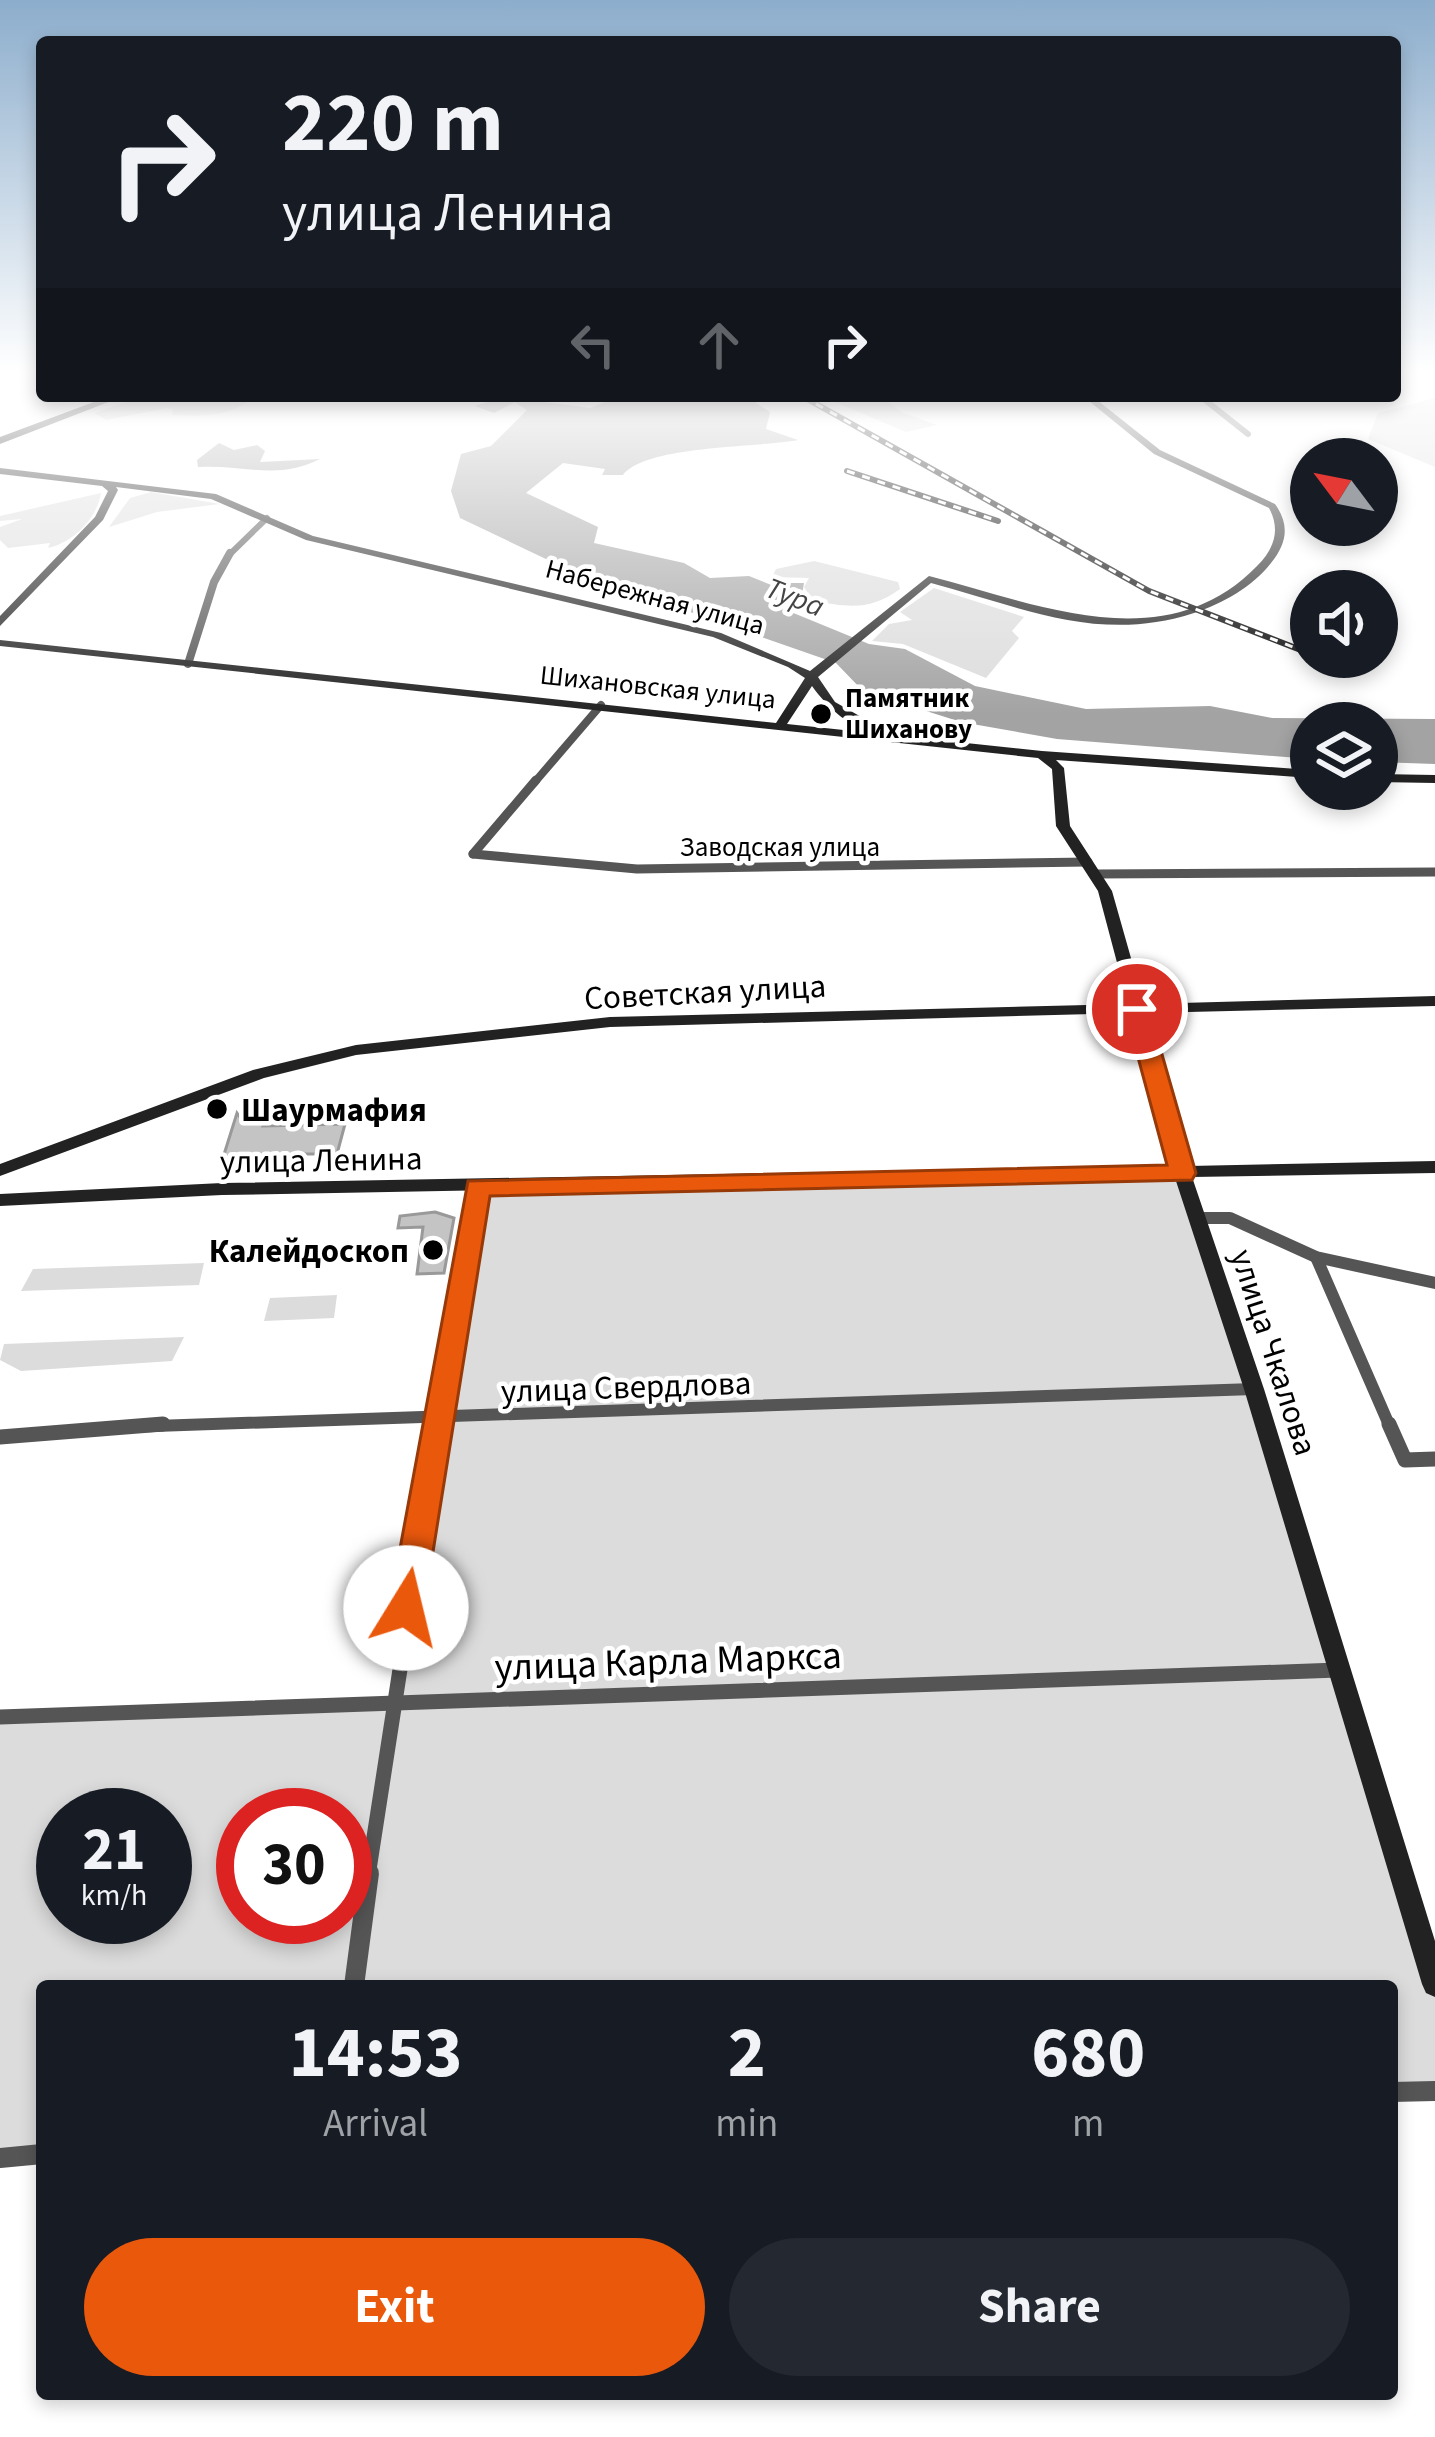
<!DOCTYPE html>
<meta charset="utf-8">
<style>
:root{--surface:#171b24;--page:#242831;--text:#f1f3f6;--muted:#9ea1a6;--accent:#ea580c}
body{margin:0;font-family:"Source Sans 3",sans-serif;background:var(--page);color:var(--text);height:100vh;display:flex;flex-direction:column;font-size:45px;white-space:nowrap}
*{box-sizing:border-box;margin:0}
p{font-size:39px;color:var(--muted)}
.icon{flex:none;width:66px;height:66px;fill:none;stroke:currentColor;stroke-width:2;stroke-linecap:round;stroke-linejoin:round}
.map{position:relative;flex:1;overflow:hidden}
.side{position:absolute;left:36px;top:1980px;width:1362px;height:420px;display:flex;flex-direction:column;background:var(--surface);border-radius:12px;box-shadow:0 6px 18px #0003}
.side>*{flex:none}
.hud{position:absolute;left:36px;top:36px;width:1365px;height:366px;border-radius:12px;box-shadow:0 6px 18px #0003;background:#171b24;color:var(--text);overflow:hidden}
.needle{width:78px;rotate:302deg}
.controls{position:absolute;left:1290px;top:438px;display:grid;gap:24px}
.controls a{display:grid;place-items:center;width:108px;height:108px;border-radius:50%;background:var(--surface);box-shadow:0 6px 18px #0003;font-size:60px}
.speed{position:absolute;left:36px;top:1788px;display:flex;gap:24px;font-size:60px;font-weight:700;text-align:center}
.speed>*{display:grid;place-content:center;width:156px;height:156px;border-radius:50%;background:var(--surface);box-shadow:0 6px 18px #0003;line-height:1}
.speed small{font-size:30px;font-weight:400}
.speed .limit{border:18px solid #d22;background:#fff;color:#111}
.pin{position:absolute;display:grid;place-items:center;width:102px;height:102px;color:#fff;margin:-51px;border:6px solid #fff;border-radius:50%;box-shadow:0 3px 12px #0007}
.me{position:absolute;width:132px;margin:-66px;rotate:9deg;stroke-linejoin:round;filter:drop-shadow(0 0 9px #0008)}
.turn{display:flex;align-items:center;gap:42px;height:252px;padding:0 48px;font-size:54px}
.turn .icon{width:156px;height:156px;stroke-width:2.5}
.turn b{display:block;font-size:84px;line-height:102px}
.lanes{display:flex;align-items:center;height:114px;padding:0 48px;background:#0003;justify-content:center;gap:60px;direction:ltr}
.lanes .off{opacity:.35}
.eta{display:flex;justify-content:space-evenly;align-items:center;height:204px;text-align:center}
.eta b{font-size:72px;font-weight:700;line-height:84px}
.cta{display:flex;gap:24px;margin-top:auto;padding:24px 48px}
.cta a{flex:1;height:138px;border-radius:72px;background:var(--accent);color:#fff;font-size:48px;font-weight:700;line-height:138px;text-align:center}
.cta a+a{background:var(--page);color:var(--text)}
.map>svg:first-child{display:block}
.green{fill:#dcdcdc;fill-rule:evenodd}
.water{fill:#a3a3a3}
.building{fill:#c4c4c4;stroke:#999;stroke-width:3}
.lines{fill:none;stroke-linecap:round;stroke-linejoin:round}
.street-far5{stroke:#555;stroke-width:6}
.street-far4{stroke:#555;stroke-width:8}
.street-far3{stroke:#555;stroke-width:9}
.street-far2{stroke:#555;stroke-width:12}
.street-far1{stroke:#555;stroke-width:15}
.street{stroke:#555;stroke-width:20}
.secondary{fill:#222;fill-rule:evenodd}
.primary{fill:#000;fill-rule:evenodd}
.rail-casing{stroke:#000;stroke-width:6}
.rail{stroke:#fff;stroke-width:3;stroke-dasharray:8;stroke-linecap:butt}
.route{fill:#ea580c;stroke:#983908;stroke-width:3}
.poi-dot{fill:#000;stroke:#fff;stroke-width:4.5}
.labels{text-anchor:middle;stroke-width:9;stroke-linejoin:round;paint-order:stroke}
.far-street-label{font-size:27px;fill:#000;stroke:#fff}
.far-poi-label{font-size:27px;font-weight:bold;fill:#000;stroke:#fff;text-anchor:start}
.far-water-label{font-size:30px;font-style:italic;fill:#444;stroke:#fff}
.street-label{font-size:33px;fill:#000;stroke:#fff}
.poi-label{font-size:33px;font-weight:bold;fill:#000;stroke:#fff;text-anchor:start}
.near-street-label{font-size:39px;fill:#000;stroke:#fff}
</style>
<div class="map">
<svg width="1435" height="2437" viewBox="0 0 1435 2437">
<rect width="100%" height="100%" fill="#fff"/>
<g class="green">
<path d="M 143,396 L 255,396 C 231,417 206,416 172,415 L 173,409 L 167,408 L 106,420 L 95,413 Z"/>
<path d="M 821,396 L 881,396 L 901,412 L 937,425 L 906,432 Z"/>
<path d="M 1435,398 L 1435,467 L 1368,439 L 1378,413 Z"/>
<path d="M 151,492 L 220,504 L 157,512 L 109,527 L 130,498 Z"/>
<path d="M 101,493 C 97,519 72,543 48,548 L 50,543 L 8,548 L 0,540 L 0,527 L 22,519 L 0,521 L 0,516 Z"/>
<path d="M 814,561 L 898,582 L 900,589 C 870,611 849,607 813,601 L 804,587 L 809,578 L 772,577 L 776,569 Z"/>
<path d="M 934,588 L 1024,617 L 1012,631 L 1019,638 L 986,678 L 903,644 L 872,641 L 889,624 L 912,620 L 900,612 Z"/>
<path d="M 1182,1173 L 1435,1984 L 1435,2091 L 1392,2092 L 1392,1986 L 42,1986 L 42,2148 L 0,2152 L 0,1717 L 391,1702 L 478,1188 ZM 63,1815 L 165,1815 L 165,1917 L 63,1917 ZM 243,1815 L 345,1815 L 345,1917 L 243,1917 Z"/>
<path d="M 204,1263 L 199,1285 L 21,1291 L 33,1269 Z"/>
<path d="M 337,1295 L 334,1318 L 264,1321 L 270,1298 Z"/>
<path d="M 184,1337 L 172,1361 L 21,1371 L 0,1360 L 4,1344 Z"/>
</g>
<g class="water">
<path d="M 505,396 L 539,396 L 544,402 L 590,408 L 620,396 L 756,396 L 756,403 L 770,412 L 766,429 L 798,440 C 755,448 646,445 623,475 L 602,475 L 605,469 L 563,463 L 526,493 L 598,527 L 594,543 L 684,563 L 710,578 L 749,576 L 781,589 L 782,583 L 804,583 L 802,595 L 789,594 L 793,599 L 785,604 L 791,612 L 869,644 L 905,649 L 975,686 L 1086,709 L 1210,706 L 1272,718 L 1435,719 L 1435,764 L 1377,762 L 1377,723 L 1311,723 L 1311,759 L 1057,739 L 961,722 L 863,691 L 836,663 L 567,569 L 460,518 L 451,491 L 461,454 L 491,446 L 527,410 L 515,402 L 494,413 L 475,406 Z"/>
<path d="M 219,443 L 234,450 L 257,445 L 265,451 L 260,462 L 320,459 C 277,481 243,464 198,467 L 197,460 Z"/>
</g>
<g class="building">
<path d="M 237,1113 L 242,1120 L 265,1119 L 263,1126 L 345,1124 L 337,1154 L 303,1154 L 301,1160 L 254,1157 L 252,1164 L 221,1164 Z"/>
<path d="M 435,1212 L 454,1218 L 444,1273 L 417,1274 L 423,1227 L 398,1228 L 400,1216 Z"/>
</g>
<g class="lines">
<g class="street-far5">
<path d="M 1200,396 L 1248,434"/>
<path d="M 228,556 L 267,518"/>
</g>
<g class="street-far4">
<path d="M 188,664 L 214,582 L 230,553"/>
<path d="M 534,783 L 601,705"/>
</g>
<g class="street-far3">
<path d="M 473,854 L 637,869 L 1088,862"/>
<path d="M 473,854 L 536,780"/>
<path d="M 1096,874 L 1435,872"/>
</g>
<g class="street-far2">
<path d="M 1197,1218 L 1230,1218 L 1316,1257 L 1435,1283"/>
<path d="M 1316,1257 L 1390,1427"/>
<path d="M 126,1427 L 1254,1389"/>
<path d="M 438,1427 L 478,1188"/>
</g>
<g class="street-far1">
<path d="M 1389,1424 L 1405,1460 L 1435,1459"/>
<path d="M 0,1437 L 163,1424"/>
<path d="M 0,1717 L 1338,1670"/>
<path d="M 368,1876 L 438,1424"/>
</g>
<g class="street">
<path d="M 354,1986 L 369,1873"/>
<path d="M 1392,2092 L 1435,2091"/>
<path d="M 0,2158 L 42,2154"/>
</g>
<g class="secondary">
<path d="M 1083,396 L 1092,396 L 1160,450 L 1275,504 C 1290,525 1287,543 1271,563 C 1252,587 1224,603 1194,613 C 1099,644 1022,607 931,583 L 818,677 L 835,702 L 877,726 L 877,732 C 851,730 827,707 812,686 L 787,724 L 1042,751 L 1311,770 L 1311,778 L 1056,760 L 1064,768 L 1070,826 L 1112,891 L 1144,1004 L 1435,996 L 1435,1006 L 1146,1013 L 1189,1166 L 1435,1161 L 1435,1173 L 1192,1177 L 1264,1389 L 1435,1941 L 1435,1997 L 1426,1993 L 1422,1984 L 1244,1389 L 1175,1178 L 222,1195 L 0,1206 L 0,1194 L 222,1183 L 1171,1166 L 1131,1013 L 610,1027 L 356,1055 L 264,1078 L 0,1176 L 0,1164 L 253,1070 L 356,1045 L 610,1017 L 1128,1004 L 1098,891 L 1056,826 L 1052,769 L 1038,758 L 0,646 L 0,640 L 776,723 L 805,678 L 788,667 L 713,637 L 306,540 L 211,499 L 116,487 L 118,490 L 103,520 L 0,626 L 0,616 L 95,517 L 108,491 L 102,486 L 0,474 L 0,468 L 216,494 L 313,536 L 721,633 L 810,671 L 929,576 C 1035,603 1165,661 1257,566 C 1274,549 1281,530 1269,508 L 1154,454 Z"/>
<path d="M 1377,774 L 1435,775 L 1435,783 L 1377,782 Z"/>
</g>
<path class="primary" d="M 110,396 L 124,396 L 0,444 L 0,437 Z"/>
<defs>
<g id="rail">
<path d="M 802,396 L 1149,591 L 1311,654"/>
<path d="M 847,471 L 998,521"/>
</g>
</defs>
<use href="#rail" class="rail-casing"/>
<use href="#rail" class="rail"/>
</g>
<linearGradient id="sky" x2="0" y2="1"><stop stop-color="#8cadcc"/><stop offset="0.52" stop-color="#fff"/><stop offset="1" stop-color="#fff" stop-opacity="0"/></linearGradient>
<rect width="1435" height="714" fill="url(#sky)"/>
<path class="route" d="M 1129,1004 L 1149,1009 L 1196,1173 L 1192,1180 L 490,1196 L 424,1608 L 419,1618 L 406,1623 L 394,1618 L 389,1608 L 468,1181 L 1167,1165 L 1125,1009 Z"/>
<g class="poi-dot">
<circle cx="821" cy="714" r="12"/>
<circle cx="217" cy="1109" r="12"/>
<circle cx="433" cy="1250" r="12"/>
</g>
<g class="labels">
<g class="far-street-label">
<text transform="translate(655 597) rotate(15)" y="9">Набережная улица</text>
<text transform="translate(658 687) rotate(6)" y="9">Шихановская улица</text>
<text x="780" y="856">Заводская улица</text>
</g>
<g class="far-poi-label">
<text x="845" y="707">Памятник<tspan x="845" dy="31">Шиханову</tspan></text>
</g>
<g class="far-water-label">
<text transform="translate(795 597) rotate(21)" y="10">Тура</text>
</g>
<g class="street-label">
<text transform="translate(705 991) rotate(-3)" y="12">Советская улица</text>
<text transform="translate(321 1159) rotate(-1)" y="12">улица Ленина</text>
<text transform="translate(1275 1352) rotate(72)" y="12">улица Чкалова</text>
<text transform="translate(626 1386) rotate(-2)" y="12">улица Свердлова</text>
</g>
<g class="poi-label">
<text x="241" y="1121">Шаурмафия</text>
<text x="409" y="1262" text-anchor="end">Калейдоскоп</text>
</g>
<g class="near-street-label">
<text transform="translate(668 1660) rotate(-2)" y="14">улица Карла Маркса</text>
</g>
</g>
</svg>
<div class="controls">
<a><svg class="needle" viewBox="-14 -14 28 28"><path d="M0-13l5 13h-10z" fill="#e53935"/><path d="M0 13l5-13h-10z" fill="#9ea1a6"/></svg></a>
<a><svg class="icon" aria-label="sound" viewBox="0 0 24 24"><path d="M4 9h4l5-4v14l-5-4H4zM17 9q2 3 0 6"/></svg></a>
<a><svg class="icon" aria-label="layers" viewBox="0 0 24 24"><path d="M12 4l9 5-9 5-9-5zM3 14l9 5 9-5"/></svg></a>
</div>
<div class="speed"><div>21<small>km/h</small></div><div class="limit">30</div></div>
<div class="pin" style="left:1137px;top:1009px;background:#d93025"><svg class="icon" aria-label="arrive" viewBox="0 0 24 24"><path d="M6 21V4h12l-3 4 3 4H6"/></svg></div>
<svg class="me" style="left:406px;top:1608px" viewBox="-20 -20 40 40"><circle r="19" fill="#fff"/><path d="M0-13L10 11 0 6-10 11z" fill="#ea580c"/></svg>
<div class="hud">
<div class="turn"><svg class="icon" aria-label="right" viewBox="0 0 24 24"><path d="M7 20v-9h11M14 6l5 5-5 5"/></svg><div><b>220 m</b>улица Ленина</div></div>
<div class="lanes"><svg class="icon off" aria-label="left" viewBox="0 0 24 24"><path d="M17 20v-9H6M10 6l-5 5 5 5"/></svg><svg class="icon off" aria-label="ahead" viewBox="0 0 24 24"><path d="M12 20V5M6 11l6-6 6 6"/></svg><svg class="icon" aria-label="right" viewBox="0 0 24 24"><path d="M7 20v-9h11M14 6l5 5-5 5"/></svg></div>
</div>
<section class="side">
<div class="eta">
<div><b>14:53</b><p>Arrival</p></div>
<div><b>2</b><p>min</p></div>
<div><b>680</b><p>m</p></div>
</div>
<div class="cta"><a>Exit</a><a>Share</a></div>
</section>
</div>
